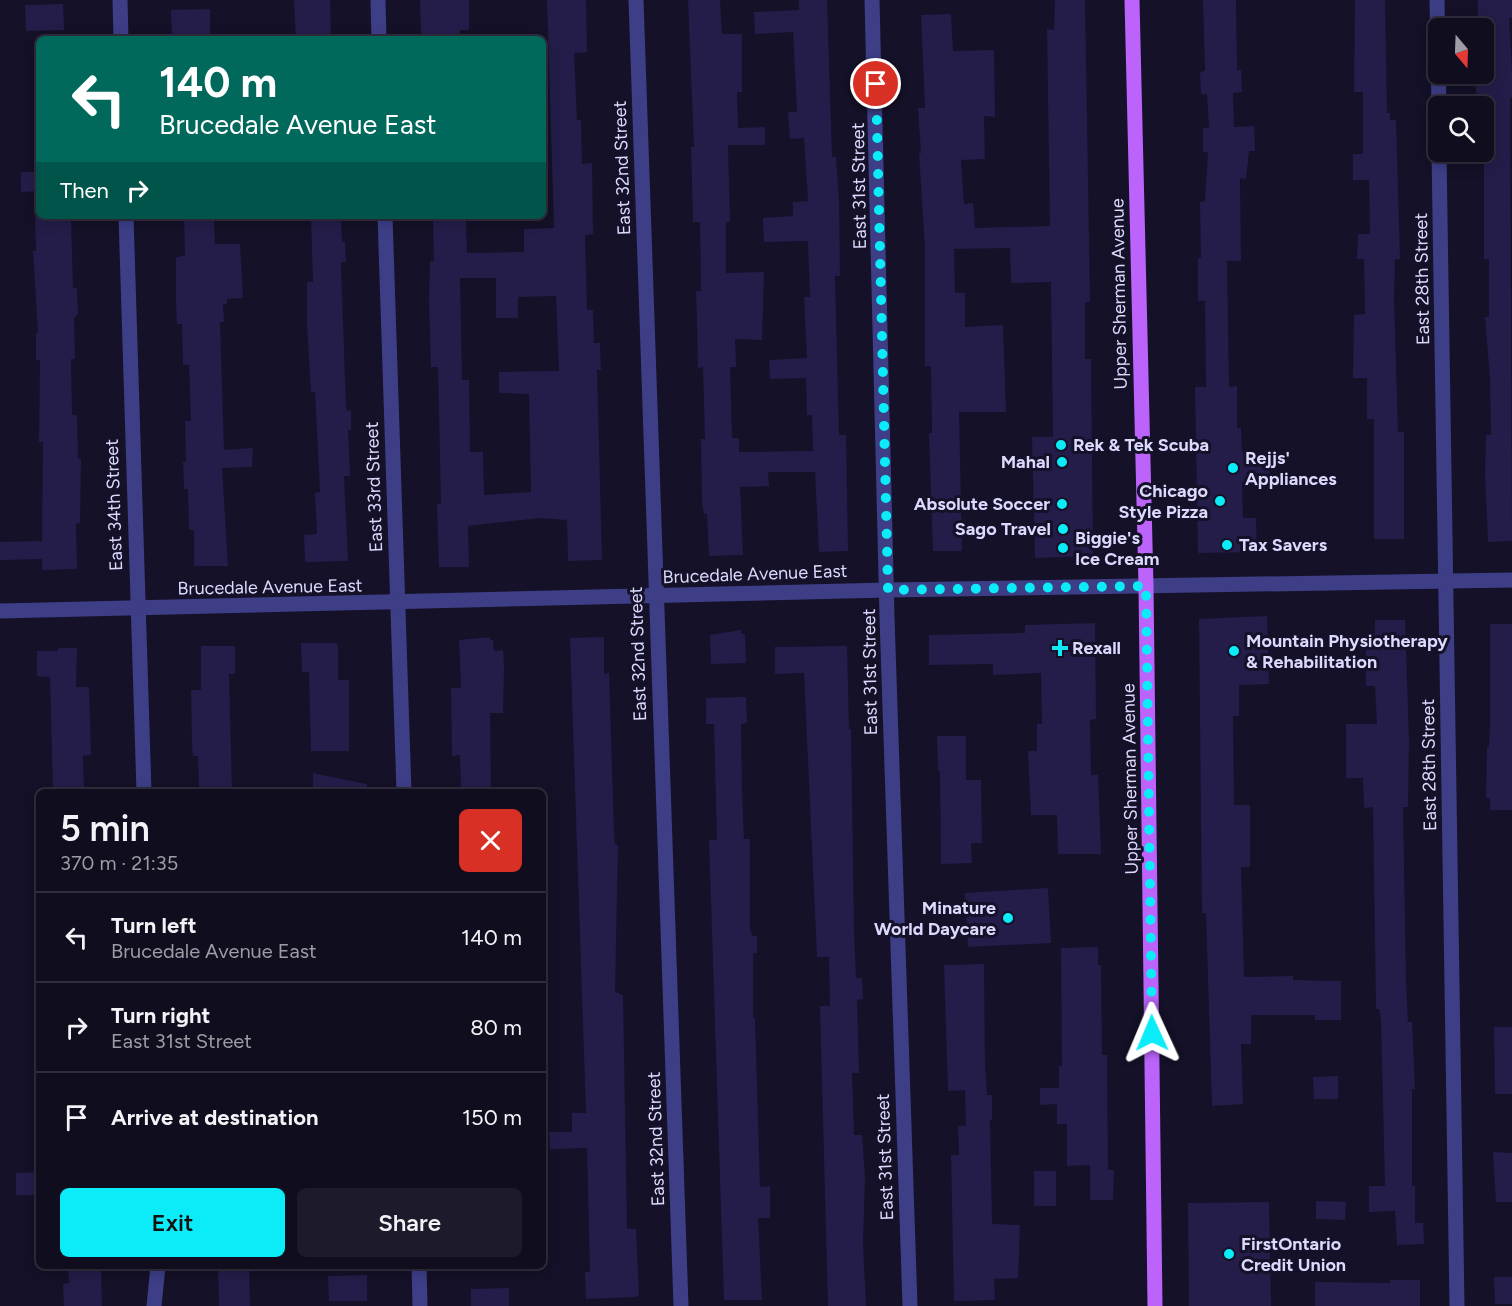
<!DOCTYPE html>
<meta charset="utf-8">
<style>
:root{--surface:#0f0d1e;--page:#1d1b2b;--text:#f1f3f6;--muted:#9b9ca4;--line:#2f2d3c;--accent:#0becf8}
body{margin:0;font-family:Figtree,sans-serif;background:var(--page);color:var(--text);height:100vh;display:flex;flex-direction:column;font-size:22px;white-space:nowrap}
*{box-sizing:border-box;margin:0}
p{font-size:20px;color:var(--muted)}
.icon{flex:none;width:33px;height:33px;fill:none;stroke:currentColor;stroke-width:2;stroke-linecap:round;stroke-linejoin:round}
.map{position:relative;flex:1;overflow:hidden}
.side{position:absolute;left:36px;top:789px;width:510px;height:480px;display:flex;flex-direction:column;background:var(--surface);border-radius:9px;box-shadow:0 3px 15px #0003,0 0 0 2px var(--line)}
.side>*{flex:none}
.top-card{position:absolute;left:36px;top:36px;width:510px;height:183px;border-radius:9px;box-shadow:0 3px 15px #0003,0 0 0 2px var(--line);background:#00695c;color:#fff;overflow:hidden}
.needle{width:39px;rotate:161deg}
.buttons{position:absolute;left:1428px;top:18px;display:grid;gap:12px}
.buttons a{display:grid;place-items:center;width:66px;height:66px;border-radius:9px;background:var(--surface);box-shadow:0 3px 15px #0003,0 0 0 2px var(--line);font-size:30px}
.pin{position:absolute;display:grid;place-items:center;width:51px;height:51px;color:#fff;margin:-26px;border:3px solid #fff;border-radius:50%;box-shadow:0 2px 6px #0007}
.me{position:absolute;width:66px;margin:-33px;rotate:359deg;stroke-linejoin:round;filter:drop-shadow(0 0 4px #0008)}
.turn{display:flex;align-items:center;gap:21px;height:126px;padding:0 24px;font-size:27px}
.turn .icon{width:78px;height:78px;stroke-width:2.5}
.turn b{display:block;font-size:42px;line-height:51px}
.then{display:flex;align-items:center;height:57px;padding:0 24px;background:#0003;gap:12px;font-size:22px}
.round{display:grid;place-items:center;flex:none;width:63px;height:63px;border-radius:9px;background:var(--page)}
.headline{display:flex;align-items:center;justify-content:space-between;height:102px;padding:0 24px}
h1{font-size:36px;font-weight:600;line-height:45px}
.primary-button{display:flex;gap:12px;margin-top:auto;padding:12px 24px}
.primary-button a{flex:1;height:69px;border-radius:9px;background:var(--accent);color:#111;font-size:24px;font-weight:600;line-height:69px;text-align:center}
.primary-button a+a{background:var(--page);color:var(--text)}
ul{padding:0;list-style:none}
li{display:flex;align-items:center;gap:18px;height:90px;padding:0 24px;border-top:2px solid var(--line)}
li div{flex:1}
li b{display:block;font-size:22px}
li em{font-style:normal}
.map>svg:first-child{display:block}
.building{fill:#241d49;fill-rule:evenodd}
.lines{fill:none;stroke-linecap:round;stroke-linejoin:round}
.minor{stroke:#3d3e86;stroke-width:15}
.major{stroke:#bb63fb;stroke-width:15}
.route{stroke:#0becf8;stroke-width:10;stroke-dasharray:0 18}
.poi-dot{fill:#0becf8;stroke:#141128;stroke-width:2}
.labels{text-anchor:middle;stroke-width:6;stroke-linejoin:round;paint-order:stroke}
.street-label{font-size:18px;fill:#dbd9fe;stroke:#141128}
.poi-label{font-size:18px;font-weight:bold;fill:#dbd9fe;stroke:#141128;text-anchor:start}
</style>
<div class="map">
<svg width="1512" height="1306" viewBox="0 0 1512 1306">
<rect width="100%" height="100%" fill="#141128"/>
<g class="building">
<path d="M 294,0 L 330,0 L 331,39 L 296,39 Z"/>
<path d="M 420,0 L 469,0 L 469,30 L 460,30 L 460,39 L 421,39 Z"/>
<path d="M 547,0 L 586,0 L 587,52 L 574,53 L 577,120 L 581,120 L 582,164 L 592,163 L 593,234 L 585,235 L 587,310 L 593,310 L 594,343 L 600,343 L 601,370 L 597,370 L 602,560 L 568,561 L 567,520 L 540,518 L 468,526 L 469,567 L 439,567 L 437,504 L 441,504 L 438,367 L 431,367 L 429,302 L 430,261 L 434,261 L 433,221 L 466,221 L 467,253 L 524,252 L 524,229 L 554,228 ZM 460,278 L 496,278 L 496,318 L 518,318 L 518,297 L 556,296 L 559,371 L 499,372 L 499,393 L 529,394 L 531,492 L 484,495 L 483,452 L 470,452 L 469,380 L 462,380 Z"/>
<path d="M 688,0 L 720,0 L 722,34 L 742,34 L 742,92 L 737,92 L 738,128 L 765,127 L 765,145 L 728,145 L 730,222 L 726,222 L 726,273 L 764,272 L 762,340 L 735,339 L 736,367 L 730,367 L 732,438 L 739,438 L 739,452 L 813,451 L 812,415 L 807,415 L 806,378 L 770,379 L 769,360 L 807,358 L 804,297 L 810,297 L 808,241 L 764,242 L 763,218 L 793,216 L 793,202 L 808,201 L 804,138 L 790,139 L 788,112 L 797,112 L 793,32 L 755,34 L 754,12 L 799,10 L 799,0 L 827,0 L 832,157 L 836,157 L 839,200 L 840,276 L 835,276 L 839,435 L 846,435 L 848,551 L 819,552 L 815,472 L 768,472 L 769,486 L 740,487 L 743,555 L 709,556 L 707,514 L 704,514 L 702,502 L 701,439 L 705,439 L 703,367 L 698,368 L 697,320 L 696,291 L 701,291 L 700,222 L 693,222 L 691,147 L 694,147 Z"/>
<path d="M 1055,0 L 1085,0 L 1090,302 L 1085,302 L 1085,359 L 1091,359 L 1093,556 L 1035,558 L 1032,437 L 1053,437 L 1051,282 L 1011,283 L 1010,248 L 954,249 L 955,293 L 965,293 L 965,327 L 1003,325 L 1006,412 L 959,412 L 962,551 L 933,551 L 929,433 L 932,433 L 931,366 L 925,366 L 925,248 L 919,153 L 921,153 L 918,108 L 925,108 L 921,15 L 951,14 L 953,51 L 994,50 L 995,117 L 984,116 L 985,159 L 961,160 L 964,204 L 973,203 L 975,228 L 1050,226 L 1047,29 L 1054,30 Z"/>
<path d="M 1203,0 L 1236,0 L 1237,70 L 1241,70 L 1242,92 L 1233,93 L 1234,127 L 1254,126 L 1255,151 L 1249,151 L 1246,179 L 1240,178 L 1241,261 L 1227,261 L 1229,387 L 1237,386 L 1237,428 L 1241,428 L 1242,452 L 1269,452 L 1270,482 L 1242,483 L 1243,518 L 1256,518 L 1257,552 L 1198,553 L 1195,387 L 1206,387 L 1205,301 L 1198,301 L 1198,258 L 1201,258 L 1200,202 L 1205,201 L 1208,152 L 1203,152 L 1203,128 L 1209,128 L 1207,94 L 1201,94 L 1200,72 L 1205,71 Z"/>
<path d="M 1355,0 L 1385,0 L 1387,113 L 1390,113 L 1390,120 L 1396,120 L 1400,259 L 1395,259 L 1394,299 L 1398,432 L 1404,432 L 1404,539 L 1374,539 L 1374,419 L 1367,419 L 1367,378 L 1353,378 L 1354,315 L 1365,314 L 1364,259 L 1357,259 L 1358,234 L 1370,234 L 1369,180 L 1353,180 L 1353,154 L 1363,154 L 1363,92 L 1354,92 Z"/>
<path d="M 1478,0 L 1512,0 L 1512,18 L 1509,18 L 1512,72 L 1512,97 L 1510,98 L 1512,541 L 1488,542 L 1485,474 L 1486,435 L 1491,435 L 1490,379 L 1485,317 L 1489,317 L 1489,259 L 1484,259 L 1484,98 L 1476,95 L 1476,76 L 1484,74 L 1484,19 L 1478,19 Z"/>
<path d="M 63,4 L 64,30 L 26,31 L 25,5 Z"/>
<path d="M 210,9 L 210,36 L 172,37 L 171,10 Z"/>
<path d="M 21,172 L 39,172 L 39,191 L 21,192 Z"/>
<path d="M 35,216 L 71,216 L 73,288 L 77,288 L 78,314 L 74,318 L 75,359 L 71,359 L 72,415 L 77,415 L 78,459 L 81,459 L 80,523 L 76,524 L 77,569 L 42,570 L 42,559 L 0,560 L 0,542 L 42,541 L 43,442 L 39,442 L 40,360 L 36,360 L 36,333 L 38,333 L 33,251 L 36,251 Z"/>
<path d="M 184,216 L 214,216 L 215,244 L 240,244 L 243,298 L 227,299 L 227,304 L 223,304 L 224,322 L 220,322 L 224,450 L 253,448 L 252,467 L 222,468 L 228,566 L 194,566 L 194,530 L 189,530 L 188,489 L 184,489 L 183,462 L 186,462 L 185,421 L 191,421 L 189,365 L 183,365 L 182,324 L 177,324 L 176,300 L 176,258 L 185,255 Z"/>
<path d="M 311,216 L 341,216 L 342,242 L 345,242 L 346,262 L 341,262 L 341,266 L 346,406 L 347,411 L 351,410 L 351,430 L 348,430 L 350,476 L 344,476 L 348,561 L 305,562 L 304,535 L 317,534 L 315,493 L 320,492 L 315,392 L 311,392 L 307,324 L 307,282 L 313,282 Z"/>
<path d="M 1267,616 L 1269,684 L 1239,685 L 1239,716 L 1233,716 L 1234,805 L 1250,805 L 1250,867 L 1241,867 L 1244,977 L 1293,976 L 1293,980 L 1341,981 L 1341,1020 L 1315,1020 L 1315,1015 L 1251,1015 L 1251,1044 L 1241,1044 L 1243,1104 L 1212,1106 L 1206,913 L 1202,913 L 1199,619 Z"/>
<path d="M 1375,620 L 1405,620 L 1409,742 L 1408,807 L 1403,807 L 1406,982 L 1408,1022 L 1412,1022 L 1415,1089 L 1412,1089 L 1412,1186 L 1415,1186 L 1415,1223 L 1423,1223 L 1424,1244 L 1397,1245 L 1395,1211 L 1369,1212 L 1369,1186 L 1385,1186 L 1381,1020 L 1379,1009 L 1376,1009 L 1373,807 L 1364,808 L 1363,778 L 1346,778 L 1346,724 L 1377,724 L 1375,686 L 1366,686 L 1366,633 L 1375,633 Z"/>
<path d="M 1095,623 L 1096,719 L 1090,720 L 1091,775 L 1098,775 L 1101,854 L 1058,854 L 1057,815 L 1031,815 L 1028,751 L 1037,751 L 1037,724 L 1042,724 L 1041,673 L 993,675 L 993,664 L 929,665 L 929,635 L 1025,633 L 1025,625 Z"/>
<path d="M 1490,624 L 1512,624 L 1512,810 L 1490,810 L 1490,798 L 1486,798 L 1487,748 L 1489,747 L 1490,727 Z"/>
<path d="M 741,630 L 741,634 L 745,634 L 746,663 L 711,664 L 710,635 Z"/>
<path d="M 490,637 L 490,640 L 493,640 L 494,651 L 503,650 L 504,667 L 503,713 L 490,713 L 491,792 L 461,792 L 460,755 L 452,756 L 451,688 L 461,688 L 459,640 Z"/>
<path d="M 604,637 L 604,674 L 609,673 L 614,833 L 615,845 L 618,845 L 615,992 L 623,995 L 627,1229 L 636,1229 L 639,1295 L 636,1297 L 586,1299 L 585,1272 L 590,1272 L 587,1148 L 550,1149 L 549,1132 L 572,1132 L 572,1113 L 586,1113 L 570,638 Z"/>
<path d="M 301,643 L 336,643 L 338,646 L 338,680 L 349,680 L 349,751 L 311,751 L 309,672 L 302,672 Z"/>
<path d="M 201,646 L 235,646 L 235,674 L 229,674 L 232,792 L 202,792 L 199,789 L 198,756 L 193,756 L 192,743 L 191,690 L 201,690 Z"/>
<path d="M 847,646 L 849,729 L 851,729 L 854,930 L 856,978 L 862,978 L 863,999 L 857,1000 L 859,1073 L 852,1073 L 854,1135 L 862,1135 L 865,1177 L 863,1244 L 866,1306 L 828,1306 L 820,1006 L 830,1006 L 829,957 L 817,957 L 804,673 L 775,674 L 775,647 Z"/>
<path d="M 58,648 L 77,648 L 76,687 L 89,687 L 91,755 L 83,756 L 84,792 L 53,792 L 50,677 L 37,676 L 37,651 L 58,651 Z"/>
<path d="M 746,697 L 747,723 L 741,724 L 742,791 L 744,839 L 750,839 L 750,929 L 752,936 L 757,936 L 757,953 L 753,953 L 753,1018 L 755,1018 L 760,1187 L 770,1186 L 770,1218 L 758,1218 L 762,1300 L 724,1300 L 709,840 L 717,840 L 714,724 L 706,724 L 706,698 Z"/>
<path d="M 937,736 L 966,736 L 966,780 L 981,780 L 982,843 L 971,843 L 972,863 L 941,864 L 940,771 L 938,771 Z"/>
<path d="M 313,773 L 367,784 L 366,792 L 313,792 Z"/>
<path d="M 1048,888 L 1051,943 L 968,947 L 965,893 Z"/>
<path d="M 1098,947 L 1098,965 L 1101,965 L 1102,1055 L 1107,1055 L 1108,1170 L 1114,1170 L 1113,1200 L 1090,1200 L 1090,1165 L 1067,1166 L 1067,1124 L 1057,1124 L 1057,1104 L 1040,1105 L 1040,1088 L 1059,1088 L 1059,1066 L 1062,1066 L 1061,948 Z"/>
<path d="M 984,964 L 985,1064 L 987,1095 L 992,1095 L 992,1120 L 990,1120 L 992,1224 L 1020,1225 L 1018,1278 L 994,1279 L 995,1300 L 954,1301 L 951,1155 L 959,1155 L 958,1126 L 966,1126 L 965,1090 L 948,1091 L 944,965 Z"/>
<path d="M 1494,1027 L 1512,1027 L 1512,1094 L 1495,1094 Z"/>
<path d="M 1338,1076 L 1338,1099 L 1314,1099 L 1313,1077 Z"/>
<path d="M 1493,1152 L 1512,1153 L 1512,1202 L 1496,1202 Z"/>
<rect x="1034" y="1171" width="22" height="35"/>
<path d="M 39,1172 L 39,1195 L 16,1195 L 16,1173 Z"/>
<path d="M 1316,1201 L 1346,1202 L 1345,1220 L 1316,1219 Z"/>
<path d="M 1269,1202 L 1271,1306 L 1189,1306 L 1188,1203 Z"/>
<path d="M 68,1266 L 101,1266 L 102,1306 L 64,1306 L 63,1284 L 69,1283 Z"/>
<path d="M 218,1266 L 249,1266 L 250,1306 L 219,1306 Z"/>
<path d="M 367,1275 L 367,1301 L 329,1301 L 328,1276 Z"/>
<path d="M 1494,1277 L 1512,1277 L 1512,1304 L 1495,1304 Z"/>
<path d="M 1390,1280 L 1420,1280 L 1420,1306 L 1315,1306 L 1315,1282 L 1390,1283 Z"/>
<path d="M 509,1288 L 509,1306 L 471,1306 L 471,1289 Z"/>
</g>
<g class="lines">
<g class="minor">
<path d="M 120,0 L 121,39"/>
<path d="M 378,0 L 379,39"/>
<path d="M 636,0 L 681,1306"/>
<path d="M 872,0 L 887,617 L 910,1306"/>
<path d="M 1437,0 L 1439,106"/>
<path d="M 1439,152 L 1457,1306"/>
<path d="M 126,216 L 144,792"/>
<path d="M 385,216 L 404,792"/>
<path d="M 0,611 L 888,590 L 1512,580"/>
<path d="M 419,1266 L 420,1306"/>
<path d="M 154,1306 L 158,1266"/>
</g>
<path class="major" d="M 1132,0 L 1146,586 L 1155,1306"/>
</g>
<g class="lines">
<path class="route" d="M 876,84 L 888,590 L 1146,586 L 1152,1033"/>
</g>
<g class="poi-dot">
<circle cx="1061" cy="445" r="6"/>
<circle cx="1062" cy="462" r="6"/>
<circle cx="1233" cy="468" r="6"/>
<circle cx="1220" cy="501" r="6"/>
<circle cx="1062" cy="504" r="6"/>
<circle cx="1063" cy="529" r="6"/>
<circle cx="1227" cy="545" r="6"/>
<circle cx="1063" cy="548" r="6"/>
<path d="M1057 639h6v6h6v6h-6v6h-6v-6h-6v-6h6z"/>
<circle cx="1234" cy="651" r="6"/>
<circle cx="1008" cy="918" r="6"/>
<circle cx="1229" cy="1254" r="6"/>
</g>
<g class="labels">
<g class="street-label">
<text transform="translate(622 168) rotate(-92)" y="6">East 32nd Street</text>
<text transform="translate(859 186) rotate(-91)" y="6">East 31st Street</text>
<text transform="translate(1422 279) rotate(-91)" y="6">East 28th Street</text>
<text transform="translate(1119 294) rotate(-91)" y="6">Upper Sherman Avenue</text>
<text transform="translate(374 487) rotate(-92)" y="6">East 33rd Street</text>
<text transform="translate(114 505) rotate(-92)" y="6">East 34th Street</text>
<text transform="translate(755 574) rotate(-2)" y="6">Brucedale Avenue East</text>
<text transform="translate(270 587) rotate(-1)" y="6">Brucedale Avenue East</text>
<text transform="translate(638 654) rotate(-92)" y="6">East 32nd Street</text>
<text transform="translate(870 672) rotate(-91)" y="6">East 31st Street</text>
<text transform="translate(1429 765) rotate(-91)" y="6">East 28th Street</text>
<text transform="translate(1130 779) rotate(-91)" y="6">Upper Sherman Avenue</text>
<text transform="translate(656 1139) rotate(-92)" y="6">East 32nd Street</text>
<text transform="translate(885 1157) rotate(-92)" y="6">East 31st Street</text>
</g>
<g class="poi-label">
<text x="1073" y="451">Rek &amp; Tek Scuba</text>
<text x="1245" y="464">Rejjs'<tspan x="1245" dy="21">Appliances</tspan></text>
<text x="1050" y="468" text-anchor="end">Mahal</text>
<text x="1208" y="497" text-anchor="end">Chicago<tspan x="1208" dy="21">Style Pizza</tspan></text>
<text x="1050" y="510" text-anchor="end">Absolute Soccer</text>
<text x="1051" y="535" text-anchor="end">Sago Travel</text>
<text x="1075" y="544">Biggie's<tspan x="1075" dy="21">Ice Cream</tspan></text>
<text x="1239" y="551">Tax Savers</text>
<text x="1246" y="647">Mountain Physiotherapy<tspan x="1246" dy="21">&amp; Rehabilitation</tspan></text>
<text x="1072" y="654">Rexall</text>
<text x="996" y="914" text-anchor="end">Minature<tspan x="996" dy="21">World Daycare</tspan></text>
<text x="1241" y="1250">FirstOntario<tspan x="1241" dy="21">Credit Union</tspan></text>
</g>
</g>
</svg>
<div class="buttons">
<a><svg class="needle" viewBox="-14 -14 28 28"><path d="M0-13l5 13h-10z" fill="#e53935"/><path d="M0 13l5-13h-10z" fill="#9b9ca4"/></svg></a>
<a><svg class="icon" aria-label="search" viewBox="0 0 24 24"><circle cx="10" cy="10" r="6"/><path d="M15 15l6 6"/></svg></a>
</div>
<div class="pin" style="left:876px;top:84px;background:#d93025"><svg class="icon" aria-label="arrive" viewBox="0 0 24 24"><path d="M6 21V4h12l-3 4 3 4H6"/></svg></div>
<svg class="me" style="left:1152px;top:1033px" viewBox="-20 -20 40 40"><path d="M0-17L14 15 0 8-14 15z" fill="#0becf8" stroke="#fff" stroke-width="4"/></svg>
<div class="top-card">
<div class="turn"><svg class="icon" aria-label="left" viewBox="0 0 24 24"><path d="M17 20v-9H6M10 6l-5 5 5 5"/></svg><div><b>140 m</b>Brucedale Avenue East</div></div>
<div class="then">Then<svg class="icon" aria-label="right" viewBox="0 0 24 24"><path d="M7 20v-9h11M14 6l5 5-5 5"/></svg></div>
</div>
<section class="side">
<div class="headline"><div><h1>5 min</h1><p>370 m · 21:35</p></div><a class="round" style="background:#d93025;color:#fff"><svg class="icon" aria-label="close" viewBox="0 0 24 24"><path d="M6 6l12 12M18 6L6 18"/></svg></a></div>
<ul>
<li><svg class="icon" aria-label="left" viewBox="0 0 24 24"><path d="M17 20v-9H6M10 6l-5 5 5 5"/></svg><div><b>Turn left</b><p>Brucedale Avenue East</p></div><em>140 m</em></li>
<li><svg class="icon" aria-label="right" viewBox="0 0 24 24"><path d="M7 20v-9h11M14 6l5 5-5 5"/></svg><div><b>Turn right</b><p>East 31st Street</p></div><em>80 m</em></li>
<li><svg class="icon" aria-label="arrive" viewBox="0 0 24 24"><path d="M6 21V4h12l-3 4 3 4H6"/></svg><div><b>Arrive at destination</b></div><em>150 m</em></li>
</ul>
<div class="primary-button"><a>Exit</a><a>Share</a></div>
</section>
</div>
